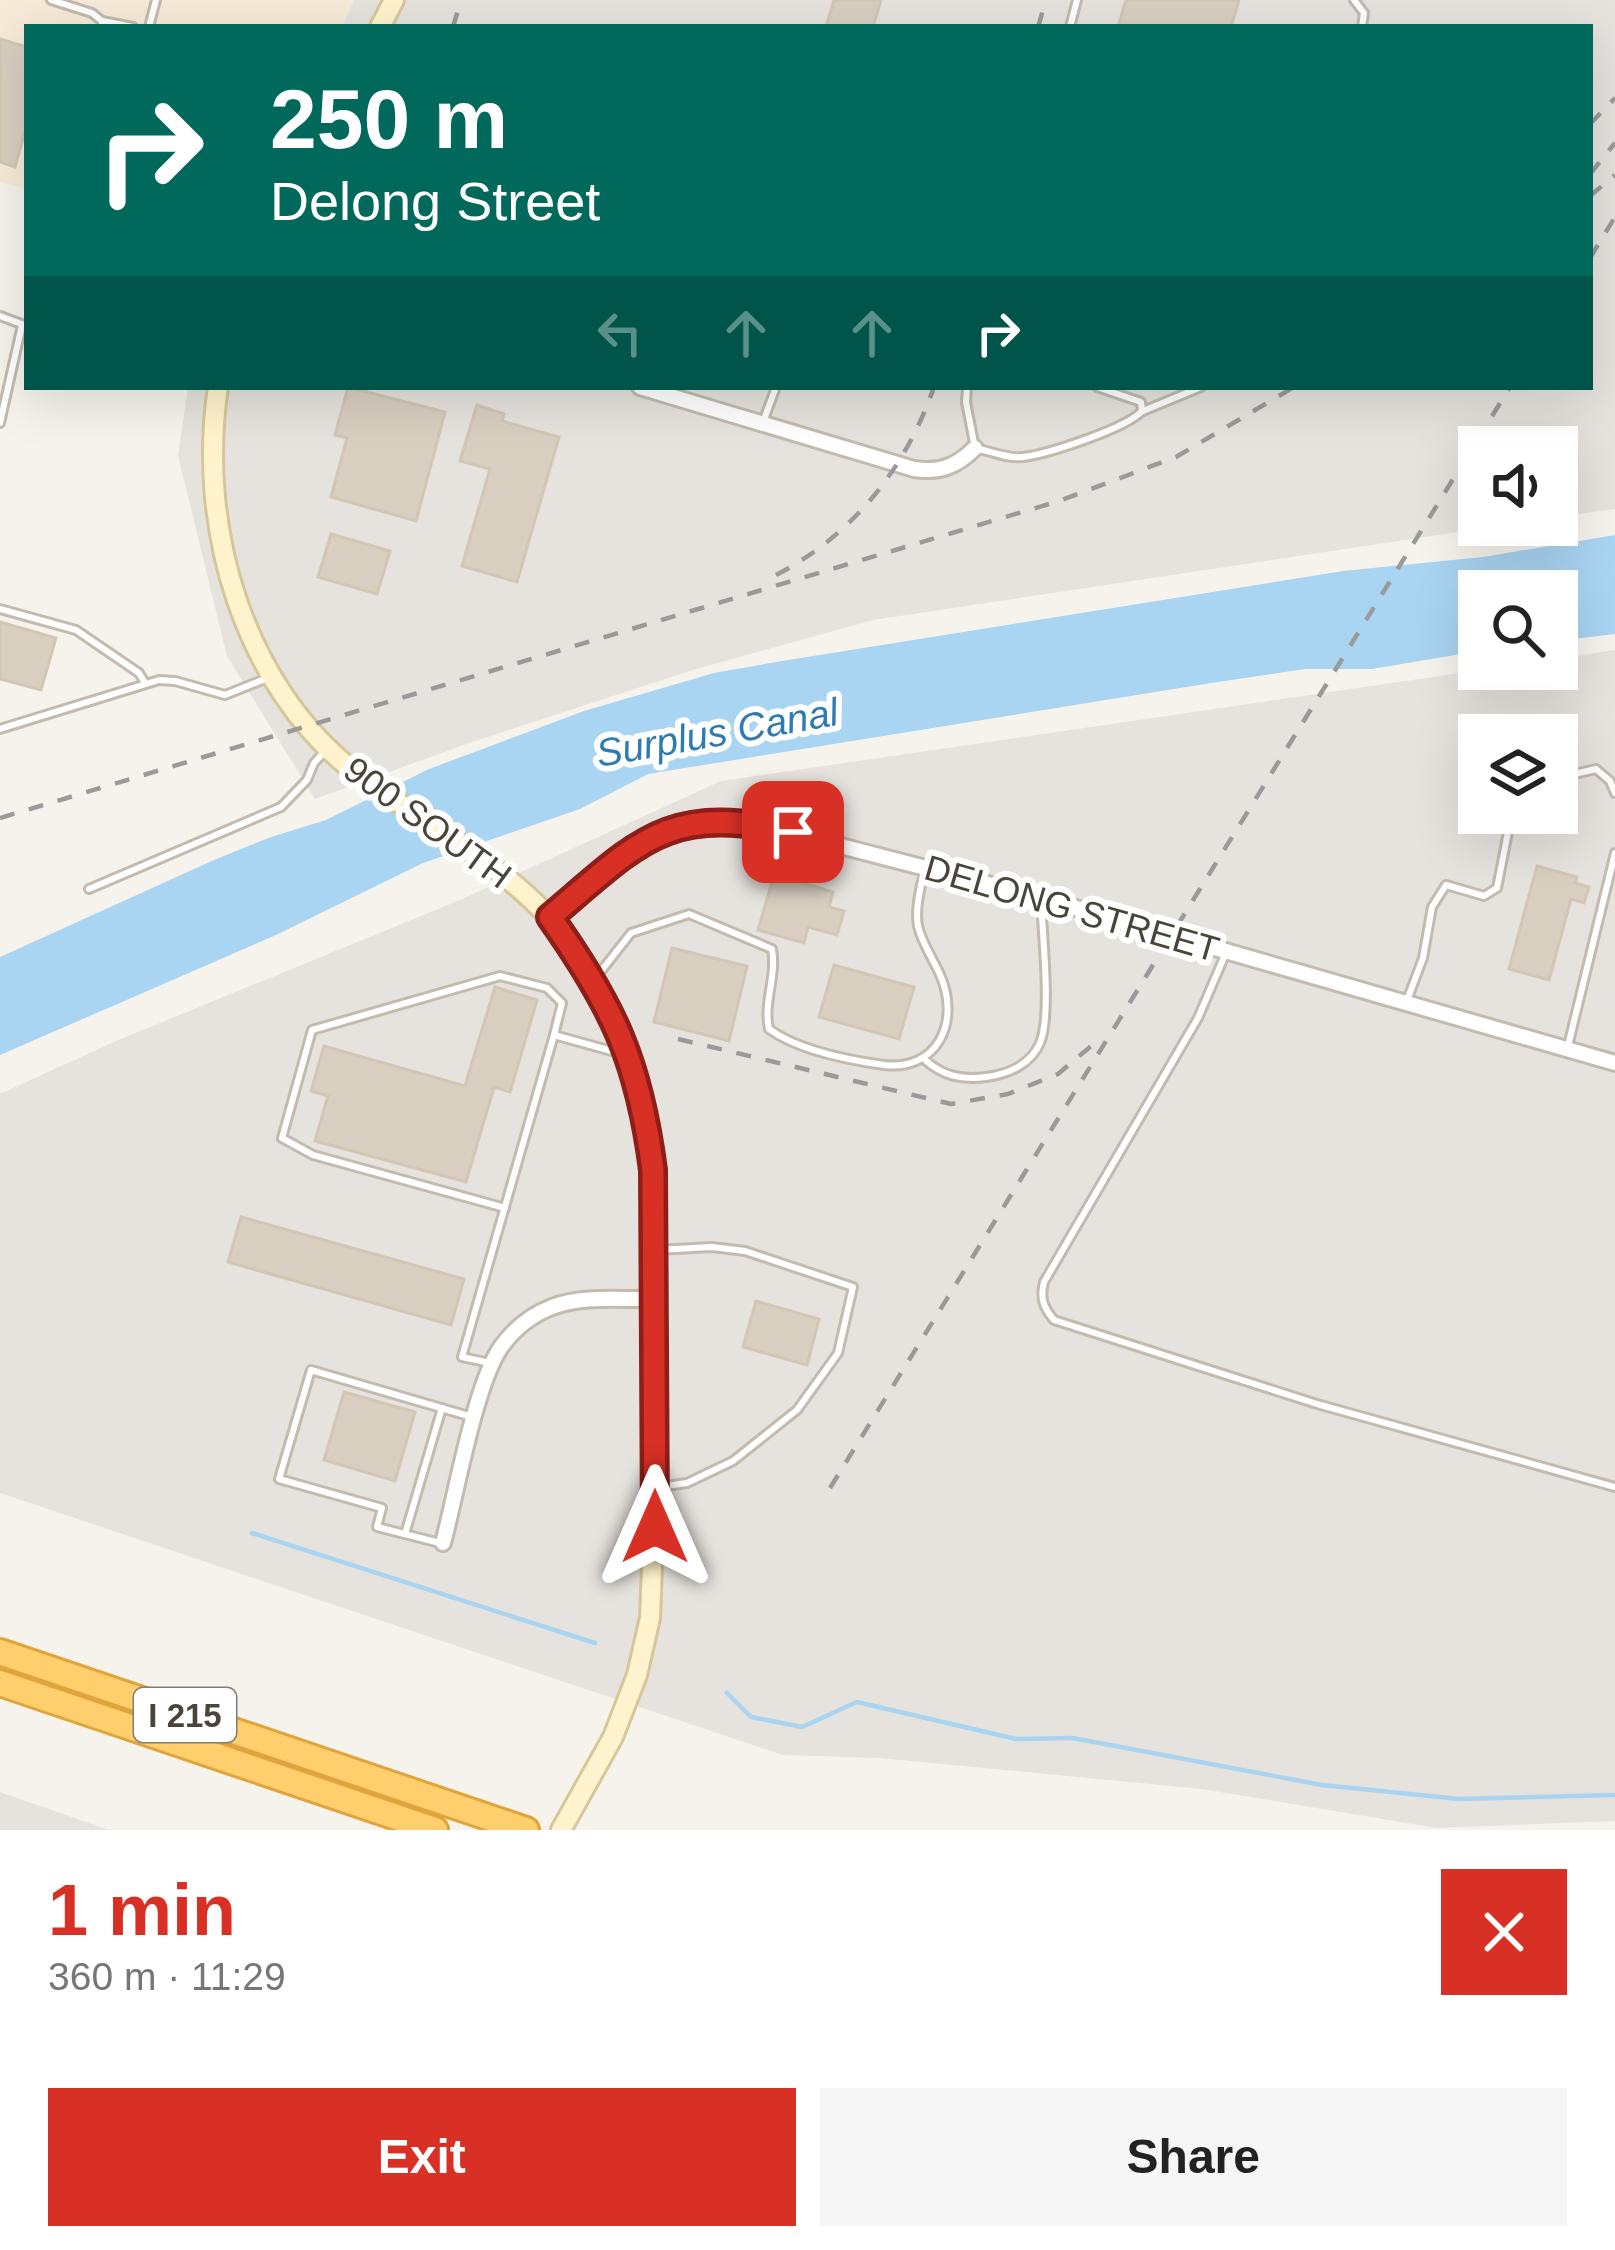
<!DOCTYPE html>
<meta charset="utf-8">
<style>
:root{--surface:#fff;--page:#f6f6f6;--text:#222;--muted:#767676;--accent:#d93025}
body{margin:0;font-family:Arial,sans-serif;background:var(--page);color:var(--text);height:100vh;display:flex;flex-direction:column;font-size:45px;white-space:nowrap}
*{box-sizing:border-box;margin:0}
p{font-size:39px;color:var(--muted)}
.icon{flex:none;width:66px;height:66px;fill:none;stroke:currentColor;stroke-width:2;stroke-linecap:round;stroke-linejoin:round}
.map{position:relative;height:1830px;overflow:hidden}
.side{display:flex;flex-direction:column;background:var(--surface);flex:1}
.side>*{flex:none}
.banner{position:absolute;left:24px;top:24px;width:1569px;height:366px;border-radius:0px;box-shadow:0 12px 48px #0002;background:#00695c;color:#fff;overflow:hidden}
.fabs{position:absolute;left:1458px;top:426px;display:grid;gap:24px}
.fabs a{display:grid;place-items:center;width:120px;height:120px;border-radius:0px;background:var(--surface);box-shadow:0 12px 48px #0002;font-size:60px}
.pin{position:absolute;display:grid;place-items:center;width:102px;height:102px;color:#fff;margin:-51px;border-radius:24px;box-shadow:0 6px 18px #0006}
.me{position:absolute;width:132px;margin:-66px;rotate:0deg;stroke-linejoin:round;filter:drop-shadow(0 0 9px #0008)}
.turn{display:flex;align-items:center;gap:42px;height:252px;padding:0 48px;font-size:54px}
.turn .icon{width:156px;height:156px;stroke-width:2.5}
.turn b{display:block;font-size:84px;line-height:102px}
.lanes{display:flex;align-items:center;height:114px;padding:0 48px;background:#0003;justify-content:center;gap:60px;direction:ltr}
.lanes .off{opacity:.35}
.round{display:grid;place-items:center;flex:none;width:126px;height:126px;border-radius:0px;background:var(--page)}
.overview{display:flex;align-items:center;justify-content:space-between;height:204px;padding:0 48px}
h1{font-size:72px;font-weight:700;line-height:90px;color:var(--accent)}
.cta{display:flex;gap:24px;margin-top:auto;padding:24px 48px}
.cta a{flex:1;height:138px;border-radius:0px;background:var(--accent);color:#fff;font-size:48px;font-weight:700;line-height:138px;text-align:center}
.cta a+a{background:var(--page);color:var(--text)}
.map>svg:first-child{display:block}
.commercial{fill:#f7ead8}
.industrial{fill:#e6e2dd;fill-rule:evenodd}
.water{fill:#a9d4f2}
.lines{fill:none;stroke-linecap:round;stroke-linejoin:round}
.stream{stroke:#a9d4f2;stroke-width:4.5}
.building{fill:#d8cfc1;stroke:#d3c7b4;stroke-width:3}
.lane-casing{stroke:#c2bbae;stroke-width:12}
.street-casing{stroke:#c2bbae;stroke-width:20}
.secondary-casing{stroke:#d6c79b;stroke-width:24}
.highway-casing{stroke:#e0a43c;stroke-width:30}
.lane{stroke:#fff;stroke-width:6}
.street{stroke:#fff;stroke-width:14}
.secondary{stroke:#fff3cd;stroke-width:18}
.highway{stroke:#ffcf6e;stroke-width:24}
.rail{stroke:#9a9a9a;stroke-width:4.5;stroke-dasharray:15 15;stroke-linecap:butt}
.route-casing{stroke:#8d1f18;stroke-width:30}
.route{stroke:#d93025;stroke-width:21}
.labels{text-anchor:middle;stroke-width:12;stroke-linejoin:round;paint-order:stroke}
.shield{fill:#fff;stroke:#817c74;stroke-width:3}
.shield-label{font-size:33px;font-weight:bold;fill:#4b4439}
.street-label{font-size:36px;fill:#4b4439;stroke:#fff}
.water-label{font-size:39px;font-style:italic;fill:#2e7ab2;stroke:#fff}
</style>
<div class="map">
<svg width="1615" height="1830" viewBox="0 0 1615 1830">
<rect width="100%" height="100%" fill="#f6f3ec"/>
<path class="commercial" d="M 0,0 L 357,0 L 343,27 L 27,27 L 27,189 L 0,182 Z"/>
<g class="industrial">
<path d="M 354,0 L 1615,0 L 1615,509 L 1557,517 L 1557,447 L 1479,447 L 1479,525 L 1505,525 L 873,620 L 696,669 L 469,743 L 315,799 L 227,656 L 178,456 L 188,387 L 1590,387 L 1590,27 L 342,27 Z"/>
<path d="M 1615,650 L 1615,1821 L 1437,1828 L 1202,1789 L 880,1758 L 783,1755 L 0,1493 L 0,1094 L 116,1041 L 460,900 L 721,781 L 1488,669 L 1557,669 L 1557,659 ZM 1479,735 L 1557,735 L 1557,813 L 1479,813 Z"/>
<path d="M 0,1792 L 109,1830 L 0,1830 Z"/>
</g>
<path class="water" d="M 1615,535 L 1615,634 L 1557,641 L 1557,591 L 1479,591 L 1479,651 L 1372,669 L 1305,669 L 1211,683 L 648,774 L 580,809 L 423,863 L 276,935 L 0,1055 L 0,957 L 214,860 L 271,837 L 326,820 L 429,769 L 584,711 L 714,673 L 782,661 L 1343,571 L 1483,557 Z"/>
<g class="lines">
<g class="stream">
<path d="M 252,1533 L 595,1643"/>
<path d="M 727,1693 L 751,1717 L 802,1727 L 857,1702 L 1016,1739 L 1073,1738 L 1322,1785 L 1459,1799 L 1615,1795"/>
</g>
</g>
<g class="building">
<path d="M 834,0 L 881,0 L 873,27 L 826,27 Z"/>
<path d="M 1126,0 L 1239,0 L 1231,27 L 1118,27 Z"/>
<path d="M 0,39 L 27,47 L 27,125 L 15,167 L 0,162 Z"/>
<path d="M 348,387 L 445,412 L 416,521 L 331,497 L 347,438 L 335,435 Z"/>
<path d="M 477,405 L 504,414 L 502,421 L 559,437 L 517,582 L 462,566 L 490,469 L 460,461 Z"/>
<path d="M 331,534 L 390,551 L 377,594 L 318,577 Z"/>
<path d="M 0,622 L 56,638 L 41,690 L 0,679 Z"/>
<path d="M 1537,866 L 1577,877 L 1575,883 L 1589,887 L 1584,903 L 1571,899 L 1549,980 L 1509,969 Z"/>
<path d="M 774,875 L 833,892 L 829,907 L 844,911 L 837,935 L 808,927 L 804,943 L 758,930 Z"/>
<path d="M 672,948 L 747,966 L 729,1041 L 654,1022 Z"/>
<path d="M 834,965 L 914,987 L 899,1039 L 819,1017 Z"/>
<path d="M 495,987 L 537,1000 L 510,1092 L 494,1087 L 466,1182 L 315,1141 L 328,1096 L 311,1091 L 324,1046 L 465,1086 Z"/>
<path d="M 241,1217 L 464,1279 L 451,1325 L 228,1262 Z"/>
<path d="M 756,1301 L 819,1319 L 807,1365 L 743,1347 Z"/>
<path d="M 344,1392 L 415,1412 L 395,1481 L 324,1460 Z"/>
</g>
<g class="lines">
<defs>
<g id="lane">
<path d="M 51,0 L 92,13 L 102,21 L 102,27"/>
<path d="M 1354,0 L 1364,13 L 1362,27"/>
<path d="M 102,21 L 133,27"/>
<path d="M 149,27 L 156,0"/>
<path d="M 1070,27 L 1077,0"/>
<path d="M 0,316 L 27,326"/>
<path d="M 967,387 L 966,402 L 975,448 C 989,451 1009,459 1023,457 C 1048,454 1127,428 1142,411 L 1141,402 L 1097,387"/>
<path d="M 1143,411 L 1201,387"/>
<path d="M 763,422 L 776,387"/>
<path d="M 0,423 L 22,325"/>
<path d="M 0,609 L 76,630 L 139,673 L 145,683"/>
<path d="M 0,729 L 159,680 L 175,681 L 225,695 L 270,677"/>
<path d="M 1557,778 L 1596,769 L 1610,781 L 1615,793"/>
<path d="M 89,889 L 281,807 L 307,780 L 314,763 L 326,750"/>
<path d="M 1225,955 L 1198,1018 L 1044,1282 C 1040,1298 1043,1307 1054,1320 L 1317,1404 L 1615,1487"/>
<path d="M 598,975 L 631,933 L 689,914 L 772,949 C 777,977 763,1002 769,1029 C 799,1051 848,1060 884,1065 C 937,1071 960,1023 941,977 C 934,960 922,944 918,926 C 915,910 920,886 925,871"/>
<path d="M 1406,1003 L 1423,958 L 1432,907 L 1446,885 L 1484,896 L 1497,888 L 1510,822 L 1516,813"/>
<path d="M 1568,1046 L 1615,853"/>
<path d="M 925,1060 C 943,1076 961,1080 986,1077 C 1009,1074 1031,1064 1040,1043 C 1052,1015 1042,932 1041,899"/>
<path d="M 505,1208 L 313,1155 L 282,1138 L 312,1030 L 500,976 L 547,988 L 562,1003 L 554,1035"/>
<path d="M 656,1250 L 712,1247 L 745,1251 L 853,1287 L 838,1353 L 797,1410 L 733,1461 L 687,1483 L 659,1487"/>
<path d="M 490,1363 L 462,1357 L 554,1035 L 619,1053"/>
<path d="M 405,1534 L 442,1408"/>
<path d="M 440,1543 L 377,1527 L 382,1508 L 279,1479 L 311,1370 L 472,1417"/>
</g>
<g id="street">
<path d="M 640,387 L 914,469 C 940,473 957,466 975,448"/>
<path d="M 550,917 L 658,833 L 710,820 L 756,824 L 1041,898 L 1615,1063"/>
<path d="M 443,1543 C 456,1495 475,1384 501,1347 C 514,1329 531,1315 552,1307 C 582,1295 622,1300 654,1299"/>
</g>
<g id="secondary">
<path d="M 380,27 L 394,0"/>
<path d="M 218,387 C 197,525 242,685 356,773 C 419,820 492,857 546,914 C 613,983 641,1078 653,1170 L 655,1488 L 650,1618 L 637,1675 L 613,1737 L 561,1830"/>
</g>
<g id="highway">
<path d="M 0,1652 L 526,1830"/>
<path d="M 0,1683 L 435,1830"/>
</g>
</defs>
<use href="#lane" class="lane-casing"/>
<use href="#street" class="street-casing"/>
<use href="#secondary" class="secondary-casing"/>
<use href="#highway" class="highway-casing"/>
<use href="#lane" class="lane"/>
<use href="#street" class="street"/>
<use href="#secondary" class="secondary"/>
<use href="#highway" class="highway"/>
<g class="rail">
<path d="M 453,27 L 461,0"/>
<path d="M 1038,27 L 1046,0"/>
<path d="M 1590,124 L 1615,98"/>
<path d="M 1590,174 L 1615,143"/>
<path d="M 1590,196 L 1615,175"/>
<path d="M 1590,258 L 1615,217"/>
<path d="M 776,575 C 853,535 906,468 934,387"/>
<path d="M 0,818 L 1059,501 L 1176,457 L 1294,387"/>
<path d="M 678,1039 L 951,1104 L 1008,1094 L 1058,1074 L 1097,1041"/>
<path d="M 830,1488 L 1510,387"/>
</g>
</g>
<g class="lines">
<defs>
<path id="route" d="M 655,1527 L 653,1170 C 639,1061 613,1006 550,917 C 641,840 667,804 793,832"/>
</defs>
<use href="#route" class="route-casing"/>
<use href="#route" class="route"/>
</g>
<g class="labels">
<rect class="shield" x="134" y="1688" width="102" height="54" rx="9"/>
<g class="shield-label">
<text x="185" y="1727">I 215</text>
</g>
<g class="street-label">
<text transform="translate(428 822) rotate(36)" y="13">900 SOUTH</text>
<text transform="translate(1072 908) rotate(16)" y="13">DELONG STREET</text>
</g>
<g class="water-label">
<text transform="translate(717 732) rotate(-10)" y="14">Surplus Canal</text>
</g>
</g>
</svg>
<div class="fabs">
<a><svg class="icon" aria-label="sound" viewBox="0 0 24 24"><path d="M4 9h4l5-4v14l-5-4H4zM17 9q2 3 0 6"/></svg></a>
<a><svg class="icon" aria-label="search" viewBox="0 0 24 24"><circle cx="10" cy="10" r="6"/><path d="M15 15l6 6"/></svg></a>
<a><svg class="icon" aria-label="layers" viewBox="0 0 24 24"><path d="M12 4l9 5-9 5-9-5zM3 14l9 5 9-5"/></svg></a>
</div>
<div class="pin" style="left:793px;top:832px;background:#d93025"><svg class="icon" aria-label="arrive" viewBox="0 0 24 24"><path d="M6 21V4h12l-3 4 3 4H6"/></svg></div>
<svg class="me" style="left:655px;top:1527px" viewBox="-20 -20 40 40"><path d="M0-17L14 15 0 8-14 15z" fill="#d93025" stroke="#fff" stroke-width="4"/></svg>
<div class="banner">
<div class="turn"><svg class="icon" aria-label="right" viewBox="0 0 24 24"><path d="M7 20v-9h11M14 6l5 5-5 5"/></svg><div><b>250 m</b>Delong Street</div></div>
<div class="lanes"><svg class="icon off" aria-label="left" viewBox="0 0 24 24"><path d="M17 20v-9H6M10 6l-5 5 5 5"/></svg><svg class="icon off" aria-label="ahead" viewBox="0 0 24 24"><path d="M12 20V5M6 11l6-6 6 6"/></svg><svg class="icon off" aria-label="ahead" viewBox="0 0 24 24"><path d="M12 20V5M6 11l6-6 6 6"/></svg><svg class="icon" aria-label="right" viewBox="0 0 24 24"><path d="M7 20v-9h11M14 6l5 5-5 5"/></svg></div>
</div>
</div>
<section class="side">
<div class="overview"><div><h1>1 min</h1><p>360 m · 11:29</p></div><a class="round" style="background:#d93025;color:#fff"><svg class="icon" aria-label="close" viewBox="0 0 24 24"><path d="M6 6l12 12M18 6L6 18"/></svg></a></div>
<div class="cta"><a>Exit</a><a>Share</a></div>
</section>
